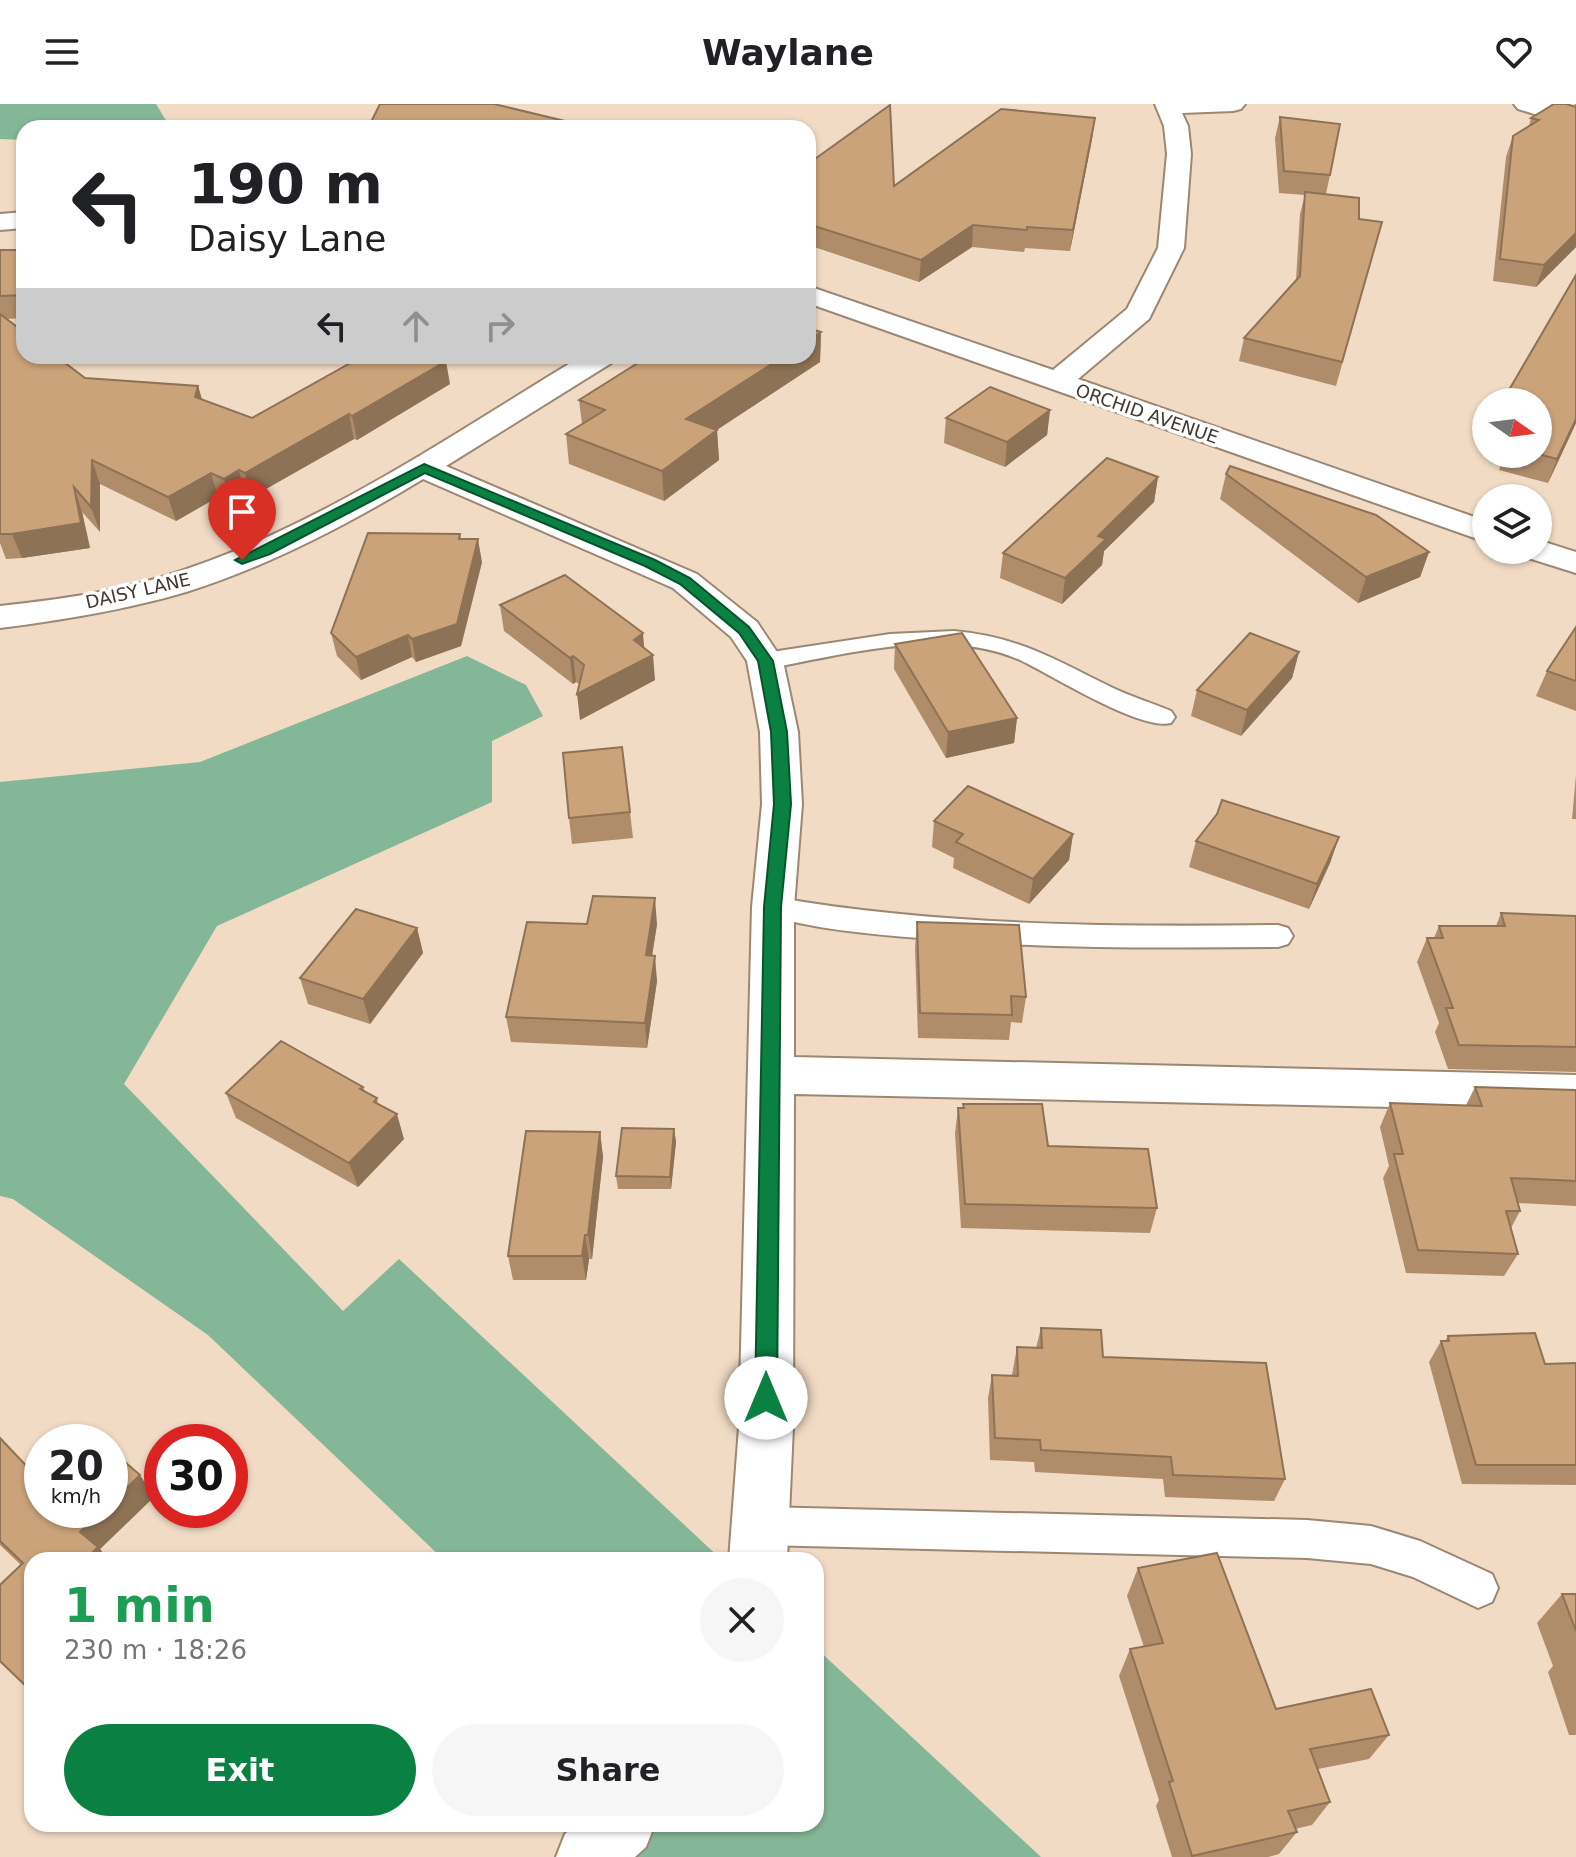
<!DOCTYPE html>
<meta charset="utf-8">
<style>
:root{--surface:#fff;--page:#f6f6f6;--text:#202124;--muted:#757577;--accent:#0b8043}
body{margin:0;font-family:"DejaVu Sans",sans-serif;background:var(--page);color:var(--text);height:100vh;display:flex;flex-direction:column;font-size:30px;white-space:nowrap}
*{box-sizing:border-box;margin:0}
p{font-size:26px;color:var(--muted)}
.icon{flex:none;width:44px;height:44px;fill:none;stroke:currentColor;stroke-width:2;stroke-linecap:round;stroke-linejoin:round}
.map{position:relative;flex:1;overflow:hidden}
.sheet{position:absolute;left:24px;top:1448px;width:800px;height:280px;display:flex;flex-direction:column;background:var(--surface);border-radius:24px;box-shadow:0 2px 6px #0004}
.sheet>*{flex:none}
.banner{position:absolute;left:16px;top:16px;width:800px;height:244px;border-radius:24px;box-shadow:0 2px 6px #0004;background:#fff;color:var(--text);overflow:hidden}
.needle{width:52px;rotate:104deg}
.controls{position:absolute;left:1472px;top:284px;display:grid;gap:16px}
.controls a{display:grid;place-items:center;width:80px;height:80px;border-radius:50%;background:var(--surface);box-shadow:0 2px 6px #0004;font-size:40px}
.speed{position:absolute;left:24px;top:1320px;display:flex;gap:16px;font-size:40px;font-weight:700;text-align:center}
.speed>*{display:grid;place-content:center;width:104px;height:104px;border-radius:50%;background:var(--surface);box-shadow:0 2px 6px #0004;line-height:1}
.speed small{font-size:20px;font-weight:400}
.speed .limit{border:12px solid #d22;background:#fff;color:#111}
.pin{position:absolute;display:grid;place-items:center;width:68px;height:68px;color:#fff;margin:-82px -34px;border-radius:50% 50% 50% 0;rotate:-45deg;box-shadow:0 0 8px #0007}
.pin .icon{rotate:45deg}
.me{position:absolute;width:88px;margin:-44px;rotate:0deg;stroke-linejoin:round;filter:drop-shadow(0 0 6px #0008)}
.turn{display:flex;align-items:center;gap:28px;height:168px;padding:0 40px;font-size:36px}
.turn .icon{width:104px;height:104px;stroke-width:2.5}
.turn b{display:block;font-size:56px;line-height:68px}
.lanes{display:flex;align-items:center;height:76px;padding:0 40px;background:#0003;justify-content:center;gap:40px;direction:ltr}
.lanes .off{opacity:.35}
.round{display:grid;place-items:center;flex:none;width:84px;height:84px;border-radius:42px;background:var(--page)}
.overview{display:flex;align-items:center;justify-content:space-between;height:136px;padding:0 40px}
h1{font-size:48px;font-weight:700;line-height:60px;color:#1e9e55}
.action{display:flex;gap:16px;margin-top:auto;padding:16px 40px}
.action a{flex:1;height:92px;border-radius:48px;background:var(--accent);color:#fff;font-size:32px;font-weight:700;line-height:92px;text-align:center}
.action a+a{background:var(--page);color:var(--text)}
header{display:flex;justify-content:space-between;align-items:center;height:104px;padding:0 40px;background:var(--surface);font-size:36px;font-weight:700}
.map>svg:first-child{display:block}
.forest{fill:#84b797}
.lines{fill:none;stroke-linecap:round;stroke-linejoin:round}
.service-casing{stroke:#9c8773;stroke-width:4}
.minor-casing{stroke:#9c8773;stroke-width:4}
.service{fill:#fff;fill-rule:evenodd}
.minor{fill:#fff;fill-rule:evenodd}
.wall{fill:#af8c6a}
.shaded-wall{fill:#8e7256}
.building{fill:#cba37b;stroke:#8e7256;stroke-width:2}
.route{fill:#0b8043;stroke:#07532c;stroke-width:2}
.labels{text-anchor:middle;stroke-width:7;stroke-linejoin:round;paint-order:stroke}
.far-street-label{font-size:18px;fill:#41382f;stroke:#fff}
</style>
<header><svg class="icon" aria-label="menu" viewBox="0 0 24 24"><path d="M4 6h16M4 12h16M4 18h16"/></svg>Waylane<svg class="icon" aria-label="heart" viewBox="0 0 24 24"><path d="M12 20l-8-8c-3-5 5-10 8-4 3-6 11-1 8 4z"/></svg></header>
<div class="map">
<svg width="1576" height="1753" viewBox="0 0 1576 1753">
<rect width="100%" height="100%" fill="#f1dbc5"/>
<g class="forest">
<path d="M 0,0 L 156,0 L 167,18 L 235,20 L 231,24 L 24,24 L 24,36 L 0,35 Z"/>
<path d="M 467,552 L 526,581 L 543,612 L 492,637 L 492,698 L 217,822 L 124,980 L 343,1207 L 399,1155 L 722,1456 L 444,1456 L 208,1231 L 13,1095 L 0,1092 L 0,678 L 200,658 Z"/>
<path d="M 816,1544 L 1041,1753 L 612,1753 L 587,1720 L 816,1720 Z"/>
</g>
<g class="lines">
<defs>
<g id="service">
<path d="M 954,527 C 1020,533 1055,556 1113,584 C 1132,593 1152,599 1171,607 L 1175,613 L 1171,619 C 1140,627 1052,571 1020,556 C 943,522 844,551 765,565 L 756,562 L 753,557 L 756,552 L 765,549 L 890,530 Z"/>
<path d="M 773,793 C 940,822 1108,823 1278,821 L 1288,824 L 1293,832 L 1288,840 L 1278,843 C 1158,844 1039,845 919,834 C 868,830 813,825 763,810 L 759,803 L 763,796 Z"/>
<path d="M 760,1403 L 1307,1416 L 1371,1422 L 1420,1437 L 1492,1470 L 1498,1484 L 1492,1498 L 1478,1504 L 1413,1473 L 1371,1460 L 1307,1454 L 760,1441 L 746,1435 L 741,1422 L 746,1409 Z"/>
</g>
<g id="minor">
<path d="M 1155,0 L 1245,0 L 1241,5 L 1233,7 L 1182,9 L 1188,22 L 1191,50 L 1184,144 L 1149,215 L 1078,275 L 1486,417 L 1486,438 L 808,199 L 808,182 L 1053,266 L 1127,205 L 1158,144 L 1167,50 L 1164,22 Z"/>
<path d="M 1514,0 L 1550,0 L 1576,8 L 1576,23 L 1518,5 Z"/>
<path d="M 24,108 L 24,124 L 0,126 L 0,110 Z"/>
<path d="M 582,252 L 618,252 L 613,258 L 446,362 L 697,470 L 757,518 L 783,557 L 798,628 L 802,700 L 794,803 L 794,953 L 1576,971 L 1576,1007 L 794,990 L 793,1323 L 787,1456 L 729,1456 L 739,1323 L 752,803 L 762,700 L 760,628 L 747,557 L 731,533 L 673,484 L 423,375 C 349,420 269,462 186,488 C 125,506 63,516 0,524 L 0,502 C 54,496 109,489 162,473 C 314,427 448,333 582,252 Z"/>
<path d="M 1538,436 L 1576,448 L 1576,469 L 1525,453 L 1520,446 L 1538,446 Z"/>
<path d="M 576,1720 L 655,1720 L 646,1743 L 635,1753 L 556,1753 L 565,1730 Z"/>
</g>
</defs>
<use href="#service" class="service-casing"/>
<use href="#minor" class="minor-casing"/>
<use href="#service" class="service"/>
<use href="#minor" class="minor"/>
</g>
<g class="wall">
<path d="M 1575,0 L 1576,0 L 1576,143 L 1536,183 L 1493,177 L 1506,53 L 1513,32 L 1529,22 L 1531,14 L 1574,2 Z"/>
<path d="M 1280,13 L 1330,71 L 1326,90 L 1359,115 L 1382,118 L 1336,282 L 1239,257 L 1244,234 L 1296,176 L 1300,110 L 1305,91 L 1279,89 L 1275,34 Z"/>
<path d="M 1095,14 L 1092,35 L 1070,147 L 1025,144 L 1024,148 L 972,143 L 919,178 L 808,141 L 808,60 L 894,82 Z"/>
<path d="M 0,146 L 24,146 L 24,214 L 7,215 L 85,274 L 198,282 L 202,295 L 252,314 L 450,280 L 357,336 L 354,335 L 252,393 L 245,390 L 231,399 L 218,393 L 176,417 L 100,380 L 100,428 L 82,408 L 90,444 L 22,454 L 6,455 L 0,439 Z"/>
<path d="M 821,228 L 820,258 L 716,326 L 717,326 L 719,356 L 664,397 L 569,360 L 566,330 L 582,320 L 579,296 Z"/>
<path d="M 1050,306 L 1047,331 L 1005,363 L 944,339 L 946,314 Z"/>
<path d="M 1576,319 L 1548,379 L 1499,366 L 1504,353 L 1493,350 L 1538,350 Z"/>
<path d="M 1486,327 L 1486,348 L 1479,346 Z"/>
<path d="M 1226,370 L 1429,448 L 1420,473 L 1358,499 L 1220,395 Z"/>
<path d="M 1158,373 L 1154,398 L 1104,447 L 1102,461 L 1062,500 L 1000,474 L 1003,449 Z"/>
<path d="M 460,430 L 461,435 L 482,458 L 461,542 L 416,558 L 412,553 L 361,576 L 337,552 L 331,529 Z"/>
<path d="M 500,501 L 644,544 L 655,576 L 580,616 L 579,580 L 576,578 L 573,580 L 504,527 Z"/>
<path d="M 1576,523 L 1576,607 L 1536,592 L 1547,567 Z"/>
<path d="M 895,540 L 1017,614 L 1014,639 L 946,654 L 894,565 Z"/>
<path d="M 1299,548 L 1292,574 L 1241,632 L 1191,612 L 1197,586 Z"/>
<path d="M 1576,671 L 1576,715 L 1572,715 Z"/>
<path d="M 630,708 L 633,734 L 572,740 L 569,714 Z"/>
<path d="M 934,717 L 1073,730 L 1069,756 L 1029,800 L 953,764 L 954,754 L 932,743 Z"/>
<path d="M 1339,733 L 1330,759 L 1309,805 L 1189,763 L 1196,737 Z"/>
<path d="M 1501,809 L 1576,812 L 1576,968 L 1448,965 L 1435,928 L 1439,919 L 1417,858 L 1427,834 L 1434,834 L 1439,822 L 1496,822 Z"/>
<path d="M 917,818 L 1026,893 L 1022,919 L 1011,918 L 1009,936 L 918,934 L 915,844 Z"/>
<path d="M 587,820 L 657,820 L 652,852 L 657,877 L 647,944 L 511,938 L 506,913 Z"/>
<path d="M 417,824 L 423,849 L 370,920 L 308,900 L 300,874 Z"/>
<path d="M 363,983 L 365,988 L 377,994 L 378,1000 L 404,1035 L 358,1083 L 236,1014 L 226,989 Z"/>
<path d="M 1475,983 L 1576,986 L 1576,1102 L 1518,1099 L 1520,1107 L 1511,1124 L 1518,1150 L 1504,1172 L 1406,1169 L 1383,1074 L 1389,1062 L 1380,1023 L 1390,999 L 1466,1001 Z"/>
<path d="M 958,1004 L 1048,1042 L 1157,1104 L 1150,1129 L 961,1124 L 955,1029 Z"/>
<path d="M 674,1025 L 676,1038 L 671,1085 L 618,1085 L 616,1072 Z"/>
<path d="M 600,1028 L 603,1053 L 592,1155 L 589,1155 L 586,1176 L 513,1176 L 508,1152 Z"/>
<path d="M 1041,1224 L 1103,1253 L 1285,1375 L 1274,1397 L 1165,1393 L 1163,1375 L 1035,1368 L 1034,1358 L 990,1356 L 988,1294 L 992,1271 L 1012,1271 L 1017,1243 L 1036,1244 Z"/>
<path d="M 1448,1232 L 1545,1260 L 1576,1259 L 1576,1381 L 1462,1380 L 1429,1258 L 1441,1237 L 1445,1237 Z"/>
<path d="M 0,1334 L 34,1370 L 154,1393 L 100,1445 L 108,1456 L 32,1456 L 32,1589 L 0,1558 L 0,1481 L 21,1461 L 0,1441 Z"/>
<path d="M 1138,1464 L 1276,1605 L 1389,1631 L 1369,1655 L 1318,1665 L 1330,1698 L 1312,1721 L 1295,1725 L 1297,1728 L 1279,1750 L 1268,1753 L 1172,1753 L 1156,1702 L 1159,1696 L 1119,1572 L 1130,1545 L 1144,1543 L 1127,1492 Z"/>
<path d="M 1562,1490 L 1576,1490 L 1576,1631 L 1569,1631 L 1548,1568 L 1553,1562 L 1537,1519 Z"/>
</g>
<g class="shaded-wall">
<path d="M 1095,14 L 1092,35 L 1070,147 L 1073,126 Z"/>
<path d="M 973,121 L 972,143 L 919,178 L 921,156 Z"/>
<path d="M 1576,129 L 1576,143 L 1536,183 L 1544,161 Z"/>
<path d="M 821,228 L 820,258 L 688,345 L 686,315 L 784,252 L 808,252 L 808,237 Z"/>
<path d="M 446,257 L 450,280 L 357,336 L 352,312 Z"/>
<path d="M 198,282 L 205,306 L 195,293 Z"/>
<path d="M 1050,306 L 1047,331 L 1005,363 L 1007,338 Z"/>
<path d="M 349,310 L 354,335 L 252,393 L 245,369 Z"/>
<path d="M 1576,315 L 1576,319 L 1548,379 L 1557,355 Z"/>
<path d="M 717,326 L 719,356 L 664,397 L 662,367 Z"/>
<path d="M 92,356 L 100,380 L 100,428 L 91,403 Z"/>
<path d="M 239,366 L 245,390 L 231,399 L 224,375 Z"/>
<path d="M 211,369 L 218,393 L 176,417 L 168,393 Z"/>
<path d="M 1158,373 L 1154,398 L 1104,447 L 1102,461 L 1062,500 L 1065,474 L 1098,432 Z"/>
<path d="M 74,383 L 82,408 L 90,444 L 22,454 L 12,430 Z"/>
<path d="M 478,435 L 482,458 L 461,542 L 416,558 L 412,535 Z"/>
<path d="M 1429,448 L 1420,473 L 1358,499 L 1366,473 Z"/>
<path d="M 643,529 L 645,555 L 653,551 L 655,576 L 580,616 L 577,590 L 634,536 Z"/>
<path d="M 408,531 L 412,553 L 361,576 L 356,553 Z"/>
<path d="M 1299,548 L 1292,574 L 1241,632 L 1247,606 Z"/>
<path d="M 573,552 L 576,578 L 573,580 L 570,554 Z"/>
<path d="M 1017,614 L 1014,639 L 946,654 L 948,628 Z"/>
<path d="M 1073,730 L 1069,756 L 1029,800 L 1033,775 Z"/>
<path d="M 1339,733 L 1330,759 L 1309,805 L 1317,780 Z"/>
<path d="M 655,794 L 657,820 L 648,877 L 646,851 Z"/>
<path d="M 417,824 L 423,849 L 370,920 L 363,895 Z"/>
<path d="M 655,852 L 657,877 L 647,944 L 645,919 Z"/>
<path d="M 397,1010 L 404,1035 L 358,1083 L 349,1059 Z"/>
<path d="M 674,1025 L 676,1038 L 671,1085 L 670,1073 Z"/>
<path d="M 600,1028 L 603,1053 L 592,1155 L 588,1131 Z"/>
<path d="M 585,1131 L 589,1155 L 586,1176 L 582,1152 Z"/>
<path d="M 140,1371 L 154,1393 L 100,1445 L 108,1456 L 85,1456 L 80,1428 L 103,1406 L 110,1406 L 110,1400 Z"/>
</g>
<g class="building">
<path d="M 380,0 L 494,0 L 594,24 L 368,24 Z"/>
<path d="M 1554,0 L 1566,0 L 1576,3 L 1576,129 L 1544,161 L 1500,155 L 1513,32 L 1539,16 L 1531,14 Z"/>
<path d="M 890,1 L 894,82 L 1001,5 L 1095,14 L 1073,126 L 1027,123 L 1027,126 L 973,121 L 921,156 L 808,120 L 808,60 Z"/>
<path d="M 1280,13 L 1340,20 L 1330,71 L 1284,67 Z"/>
<path d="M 1305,88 L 1359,94 L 1359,115 L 1382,118 L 1342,258 L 1244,234 L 1300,172 Z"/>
<path d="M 0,146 L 24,146 L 24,191 L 0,192 Z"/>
<path d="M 1576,171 L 1576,315 L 1557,355 L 1538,350 L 1538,298 L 1502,298 Z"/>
<path d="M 0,210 L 24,228 L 24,252 L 56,252 L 85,274 L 198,282 L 195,293 L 252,314 L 363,252 L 434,252 L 446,257 L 352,312 L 349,310 L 245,369 L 239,366 L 224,375 L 211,369 L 168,393 L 92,356 L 91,403 L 74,383 L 81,419 L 12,430 L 0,430 Z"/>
<path d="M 808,224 L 821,228 L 808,237 Z"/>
<path d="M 649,252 L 784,252 L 686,315 L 717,326 L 662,367 L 566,330 L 605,306 L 579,296 Z"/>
<path d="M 990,283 L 1050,306 L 1007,338 L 946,314 Z"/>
<path d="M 1107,354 L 1158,373 L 1098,432 L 1106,435 L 1065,474 L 1003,449 Z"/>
<path d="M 1230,362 L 1376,411 L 1429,448 L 1366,473 L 1226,370 Z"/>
<path d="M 368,429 L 460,430 L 459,435 L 478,435 L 457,520 L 412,535 L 408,531 L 356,553 L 331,529 Z"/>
<path d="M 565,471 L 643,529 L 634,536 L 653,551 L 577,590 L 584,561 L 573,552 L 570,554 L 500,501 Z"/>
<path d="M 1576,523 L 1576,577 L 1547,567 Z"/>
<path d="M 962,529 L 1017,614 L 948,628 L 895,540 Z"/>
<path d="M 1250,529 L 1299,548 L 1247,606 L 1197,586 Z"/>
<path d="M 622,643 L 630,708 L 569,714 L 563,649 Z"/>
<path d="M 968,682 L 1073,730 L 1033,775 L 956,738 L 963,730 L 934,717 Z"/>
<path d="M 1222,696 L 1339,733 L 1317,780 L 1196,737 L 1217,710 Z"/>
<path d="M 593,792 L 655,794 L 646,851 L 655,852 L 645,919 L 506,913 L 527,818 L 587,820 Z"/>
<path d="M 356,805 L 417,824 L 363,895 L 300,874 Z"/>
<path d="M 1501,809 L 1576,812 L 1576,943 L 1459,941 L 1446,904 L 1453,904 L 1427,834 L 1443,834 L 1439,822 L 1505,822 Z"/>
<path d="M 917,818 L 1019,821 L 1026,893 L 1011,892 L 1012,911 L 920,909 Z"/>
<path d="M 281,937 L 363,983 L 360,985 L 377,994 L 374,998 L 397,1010 L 349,1059 L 226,989 Z"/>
<path d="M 1475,983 L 1576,986 L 1576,1077 L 1511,1074 L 1520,1107 L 1506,1107 L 1518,1150 L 1418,1146 L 1394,1050 L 1403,1050 L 1390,999 L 1482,1002 Z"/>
<path d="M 963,1000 L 1042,1000 L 1048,1042 L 1148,1045 L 1157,1104 L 965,1100 L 958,1004 L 964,1004 Z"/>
<path d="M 622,1024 L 674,1025 L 670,1073 L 616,1072 Z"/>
<path d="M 526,1027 L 600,1028 L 588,1131 L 585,1131 L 582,1152 L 508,1152 Z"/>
<path d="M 1041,1224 L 1101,1226 L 1103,1253 L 1266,1259 L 1285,1375 L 1173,1371 L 1171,1353 L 1041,1346 L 1040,1336 L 995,1334 L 992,1271 L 1018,1272 L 1017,1243 L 1042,1244 Z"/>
<path d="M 1535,1229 L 1545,1260 L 1576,1259 L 1576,1361 L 1476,1361 L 1441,1237 L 1449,1237 L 1448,1232 Z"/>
<path d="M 85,1324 L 102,1338 L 69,1338 Z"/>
<path d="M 0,1334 L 34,1370 L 42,1363 L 42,1406 L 103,1406 L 80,1428 L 98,1443 L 85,1456 L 32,1456 L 32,1588 L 0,1557 L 0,1481 L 23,1459 L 0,1437 Z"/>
<path d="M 110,1345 L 140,1371 L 110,1400 Z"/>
<path d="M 1217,1449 L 1276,1605 L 1371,1585 L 1389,1631 L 1310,1645 L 1330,1698 L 1288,1707 L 1297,1728 L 1192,1752 L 1169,1678 L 1173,1677 L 1130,1545 L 1163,1539 L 1138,1464 Z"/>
<path d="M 1562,1490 L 1576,1490 L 1576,1527 Z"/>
</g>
<path class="route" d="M 424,360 L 655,456 L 690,474 L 749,523 L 773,557 L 787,628 L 791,700 L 781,803 L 777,1294 L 774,1302 L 766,1305 L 758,1302 L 755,1294 L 764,803 L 774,700 L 771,628 L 758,557 L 739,529 L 680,480 L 645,462 L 425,369 L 270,450 L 242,460 L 235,456 Z"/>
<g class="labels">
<g class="far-street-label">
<text transform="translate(1147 310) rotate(19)" y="6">ORCHID AVENUE</text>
<text transform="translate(138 487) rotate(-13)" y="6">DAISY LANE</text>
</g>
</g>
</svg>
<div class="controls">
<a><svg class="needle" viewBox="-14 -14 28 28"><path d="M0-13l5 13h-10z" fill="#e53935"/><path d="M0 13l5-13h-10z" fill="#757577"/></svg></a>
<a><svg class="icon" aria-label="layers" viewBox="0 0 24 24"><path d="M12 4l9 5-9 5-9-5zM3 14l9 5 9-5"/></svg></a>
</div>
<div class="speed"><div>20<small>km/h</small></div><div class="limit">30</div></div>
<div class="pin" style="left:242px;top:456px;background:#d93025"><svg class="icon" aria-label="arrive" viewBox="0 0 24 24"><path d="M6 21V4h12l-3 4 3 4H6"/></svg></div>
<svg class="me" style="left:766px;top:1294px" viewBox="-20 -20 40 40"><circle r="19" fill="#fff"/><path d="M0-13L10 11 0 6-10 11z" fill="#0b8043"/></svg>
<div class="banner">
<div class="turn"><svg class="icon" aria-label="left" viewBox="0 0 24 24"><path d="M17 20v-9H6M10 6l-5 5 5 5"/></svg><div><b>190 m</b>Daisy Lane</div></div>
<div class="lanes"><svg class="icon" aria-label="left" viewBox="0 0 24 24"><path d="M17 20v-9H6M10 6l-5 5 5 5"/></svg><svg class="icon off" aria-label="ahead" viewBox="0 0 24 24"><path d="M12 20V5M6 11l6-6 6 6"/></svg><svg class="icon off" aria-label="right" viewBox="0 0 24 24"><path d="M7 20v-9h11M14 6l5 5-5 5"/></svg></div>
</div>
<section class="sheet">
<div class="overview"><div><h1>1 min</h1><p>230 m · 18:26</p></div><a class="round"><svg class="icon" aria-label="close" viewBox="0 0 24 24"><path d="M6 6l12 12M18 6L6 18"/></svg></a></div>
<div class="action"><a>Exit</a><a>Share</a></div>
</section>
</div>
